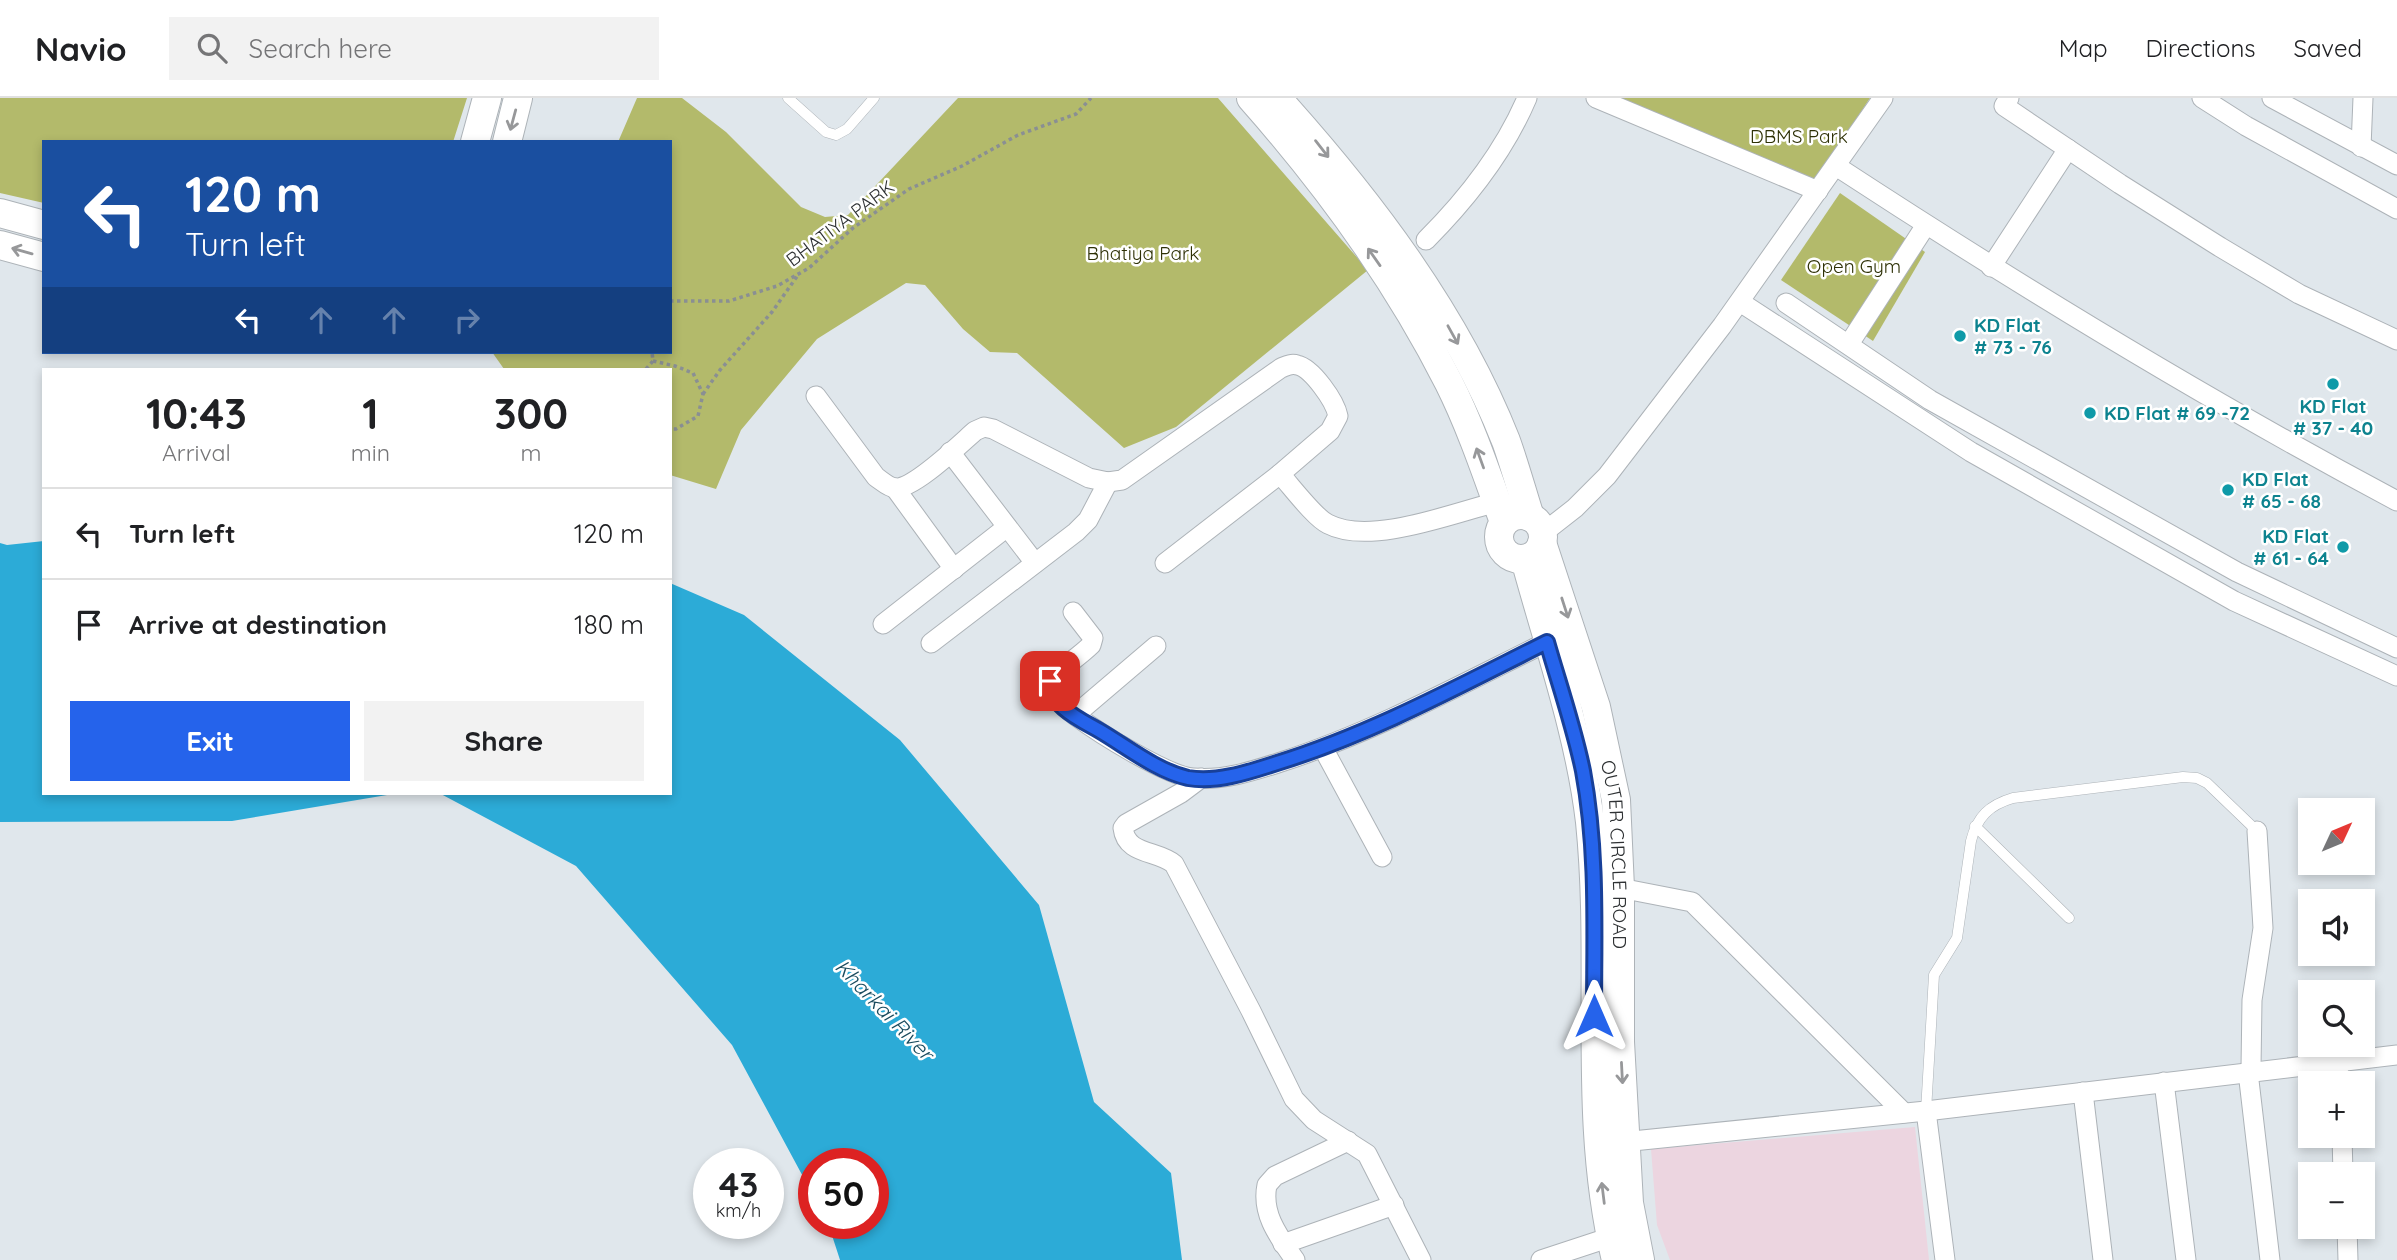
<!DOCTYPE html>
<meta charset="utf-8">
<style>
:root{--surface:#fff;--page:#f2f2f2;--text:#202124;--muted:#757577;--line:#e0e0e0;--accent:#2563eb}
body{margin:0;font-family:Quicksand,sans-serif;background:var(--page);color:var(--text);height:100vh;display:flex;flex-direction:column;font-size:26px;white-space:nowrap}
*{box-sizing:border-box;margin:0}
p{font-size:23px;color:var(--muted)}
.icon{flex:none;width:38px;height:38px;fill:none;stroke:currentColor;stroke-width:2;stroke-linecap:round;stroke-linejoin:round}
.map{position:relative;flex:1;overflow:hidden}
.sheet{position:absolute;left:42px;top:270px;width:630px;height:427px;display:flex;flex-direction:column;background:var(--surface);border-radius:0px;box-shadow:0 4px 10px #0003}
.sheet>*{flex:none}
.top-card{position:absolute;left:42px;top:42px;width:630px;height:214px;border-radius:0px;box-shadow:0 4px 10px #0003;background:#1a4fa0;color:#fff;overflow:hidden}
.needle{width:46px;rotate:46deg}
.fabs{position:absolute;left:2298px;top:700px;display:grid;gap:14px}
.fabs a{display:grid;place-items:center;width:77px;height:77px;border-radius:0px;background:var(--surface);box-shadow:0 4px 10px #0003;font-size:35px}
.speed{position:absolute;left:693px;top:1050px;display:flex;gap:14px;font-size:35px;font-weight:700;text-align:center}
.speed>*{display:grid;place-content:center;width:91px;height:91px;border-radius:50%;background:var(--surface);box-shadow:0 4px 10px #0003;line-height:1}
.speed small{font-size:18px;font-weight:400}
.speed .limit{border:10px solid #d22;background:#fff;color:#111}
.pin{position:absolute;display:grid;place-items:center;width:60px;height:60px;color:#fff;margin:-30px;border-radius:14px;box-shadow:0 4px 10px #0006}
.me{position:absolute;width:77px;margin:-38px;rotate:0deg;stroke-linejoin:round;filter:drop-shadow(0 0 5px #0008)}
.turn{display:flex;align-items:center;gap:24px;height:147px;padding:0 28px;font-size:32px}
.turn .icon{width:91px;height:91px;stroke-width:2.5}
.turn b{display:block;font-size:49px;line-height:60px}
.lanes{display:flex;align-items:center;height:66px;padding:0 28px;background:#0003;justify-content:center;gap:35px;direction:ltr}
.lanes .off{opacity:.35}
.eta{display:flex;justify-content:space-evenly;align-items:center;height:119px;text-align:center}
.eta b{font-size:42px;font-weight:700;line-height:49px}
.primary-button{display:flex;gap:14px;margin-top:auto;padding:14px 28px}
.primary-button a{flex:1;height:80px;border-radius:0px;background:var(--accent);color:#fff;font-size:28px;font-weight:700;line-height:80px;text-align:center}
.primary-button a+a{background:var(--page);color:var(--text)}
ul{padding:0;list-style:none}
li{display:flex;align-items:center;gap:21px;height:91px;padding:0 28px;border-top:2px solid var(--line)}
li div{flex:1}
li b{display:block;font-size:26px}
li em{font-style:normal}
header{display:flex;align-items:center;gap:42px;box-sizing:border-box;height:98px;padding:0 35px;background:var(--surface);border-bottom:2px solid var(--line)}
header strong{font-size:33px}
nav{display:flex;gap:38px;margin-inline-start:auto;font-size:24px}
.search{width:490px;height:63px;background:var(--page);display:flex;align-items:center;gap:18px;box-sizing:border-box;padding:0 24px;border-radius:0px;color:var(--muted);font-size:26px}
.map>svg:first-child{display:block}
.education{fill:#ecd5e0}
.green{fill:#b3ba6b}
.water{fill:#2cabd7}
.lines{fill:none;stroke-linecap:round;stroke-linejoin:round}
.lane-casing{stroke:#adb3b8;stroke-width:11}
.street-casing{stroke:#adb3b8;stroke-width:21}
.secondary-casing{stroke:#adb3b8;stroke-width:30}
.path{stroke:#8a8f93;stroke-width:3.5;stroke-dasharray:3.5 3.5;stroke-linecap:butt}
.lane{stroke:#fff;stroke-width:10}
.street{stroke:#fff;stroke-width:19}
.secondary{stroke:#fff;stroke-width:28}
.oneway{stroke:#97989a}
.route-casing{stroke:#184099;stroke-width:18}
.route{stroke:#2563eb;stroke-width:12}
.culture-dot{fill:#0f9aa8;stroke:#fff;stroke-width:2.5}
.labels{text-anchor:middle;stroke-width:5;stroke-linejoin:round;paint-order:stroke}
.park-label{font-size:19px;fill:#2e3106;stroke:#fff}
.street-label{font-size:19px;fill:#2f3234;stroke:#fff}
.culture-label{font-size:19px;font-weight:bold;fill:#0d838f;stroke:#fff;text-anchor:start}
.water-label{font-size:21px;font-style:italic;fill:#1a4b5e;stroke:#fff}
</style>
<header>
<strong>Navio</strong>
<div class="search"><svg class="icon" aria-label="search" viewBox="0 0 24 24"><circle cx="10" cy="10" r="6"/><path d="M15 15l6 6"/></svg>Search here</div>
<nav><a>Map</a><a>Directions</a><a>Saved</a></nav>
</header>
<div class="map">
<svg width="2397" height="1162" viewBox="0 0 2397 1162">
<rect width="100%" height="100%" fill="#e0e7ec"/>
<path class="education" d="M 1915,1029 L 1929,1162 L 1670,1162 L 1657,1127 L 1651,1051 Z"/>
<g class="green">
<path d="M 0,0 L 467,0 L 453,44 L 44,44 L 44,105 L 0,95 Z"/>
<path d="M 637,0 L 682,0 L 726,34 L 801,109 L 825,119 L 848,117 L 958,0 L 1218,0 L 1368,172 L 1176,329 L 1124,350 L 1017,255 L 990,254 L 963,231 L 925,187 L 906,185 L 817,241 L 741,332 L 716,391 L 670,377 L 670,271 L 504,271 L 492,254 L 670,254 L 670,44 L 618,44 Z"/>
<path d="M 1609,0 L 1870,0 L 1814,86 Z"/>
<path d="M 1840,95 L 1925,154 L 1873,243 L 1781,182 Z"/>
</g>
<g class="water">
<path d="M 44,443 L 44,695 L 399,695 L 232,723 L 0,724 L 0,445 L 7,447 Z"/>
<path d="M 670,485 L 744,517 L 900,642 L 1039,807 L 1094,1004 L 1171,1075 L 1182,1162 L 840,1162 L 828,1125 L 873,1125 L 873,1066 L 814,1066 L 814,1099 L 732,947 L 576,768 L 439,695 L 670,695 Z"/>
</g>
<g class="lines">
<defs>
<g id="lane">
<path d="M 788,0 L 826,34 L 836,37 L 847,31 L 874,0"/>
<path d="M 1975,728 L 2069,820"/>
<path d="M 1926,1013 L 1934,877 L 1957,840 L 1971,743 C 1977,719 1989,707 2013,700 L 2183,679 L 2197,680 L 2207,685 L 2257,733"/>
</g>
<g id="street">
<path d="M 1596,0 L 1818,93"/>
<path d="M 2009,0 L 2004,8 L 2120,86 L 2220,149 L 2299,196 L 2397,242"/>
<path d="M 2202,0 L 2246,28 L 2397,111"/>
<path d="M 2272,0 L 2397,67"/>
<path d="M 2361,49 L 2363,0"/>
<path d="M 1836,68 C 2018,187 2205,301 2397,403"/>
<path d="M 1426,142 C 1467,101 1504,54 1527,0"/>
<path d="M 1991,169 L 2068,51"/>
<path d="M 1740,204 L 1971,354 L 2234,503 L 2397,578"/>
<path d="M 1786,205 L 1930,302 L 2237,474 L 2397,550"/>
<path d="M 1849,246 L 1926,127"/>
<path d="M 816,298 L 876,379 C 882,383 888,389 895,390 C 914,391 960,346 975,333 L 984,329 L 993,331 L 1089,380 L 1108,384 L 1122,382 L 1281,270 C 1286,268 1291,265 1297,267 C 1312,270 1335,303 1338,318 L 1330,333 L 1280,376 C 1291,388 1315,420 1328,426 C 1370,448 1453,415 1497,404"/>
<path d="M 950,354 L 1035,465"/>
<path d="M 895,390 L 954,471"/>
<path d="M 1543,435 L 1575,410 L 1607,378 L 1722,228 L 1883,0"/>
<path d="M 1165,465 L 1280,376"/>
<path d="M 1073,514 L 1093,540 L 1091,547 C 1061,576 1026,582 1076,618 C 1099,635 1167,678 1193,680 C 1223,683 1253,673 1281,664 C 1374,634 1460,587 1547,544"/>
<path d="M 883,526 L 1007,429"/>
<path d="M 931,545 L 1076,434 L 1088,422 L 1108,384"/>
<path d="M 1075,617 L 1156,548"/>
<path d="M 1323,650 L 1382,759"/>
<path d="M 1201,680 L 1181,695 L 1126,726 L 1123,730 C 1126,757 1157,752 1174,766 L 1251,913 L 1294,1001 L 1314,1022 L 1367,1056 L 1421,1162"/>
<path d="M 2257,733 L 2263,830 L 2252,902 L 2251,970 L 2248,974 L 2270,1162"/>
<path d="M 1620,790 L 1692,804 L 1904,1015"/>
<path d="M 2337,963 L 2340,985"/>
<path d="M 2164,984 L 2186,1162"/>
<path d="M 2083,994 L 2103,1162"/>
<path d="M 1926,1013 L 1945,1162"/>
<path d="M 2342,1038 L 2343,1076"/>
<path d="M 1613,1045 L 1926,1013 L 2397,957"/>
<path d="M 2347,1129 L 2348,1162"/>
<path d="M 1283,1146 L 1394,1107"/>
<path d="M 1295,1162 C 1279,1139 1261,1116 1267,1087 L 1275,1078 L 1348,1043"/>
<path d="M 1541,1162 L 1611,1139"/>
</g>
<g id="secondary">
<path d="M 1251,0 C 1327,86 1397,182 1449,285 C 1471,329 1487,377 1504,424"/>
<path d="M 1277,0 C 1368,101 1456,216 1506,343 C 1515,368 1522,394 1530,419"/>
<path d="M 475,44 L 487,0"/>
<path d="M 507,44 L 518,0"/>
<path d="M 0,115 L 44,127"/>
<path d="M 0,147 L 44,159"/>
<circle cx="1521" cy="439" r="22"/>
<path id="s1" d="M 1542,445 L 1596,609 L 1616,702 L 1620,790 L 1620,944 L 1629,1105 L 1640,1162"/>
<path d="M 1525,461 C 1548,546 1580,637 1590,724 C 1605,870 1581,1017 1616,1162"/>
</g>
</defs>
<use href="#lane" class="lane-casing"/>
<use href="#street" class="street-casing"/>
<use href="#secondary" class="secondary-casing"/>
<g class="path">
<path d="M 670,203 L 729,203 L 777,188 L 809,170 L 853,130 L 909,91 L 962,68 L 1018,37 L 1076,16 L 1091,0"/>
<path d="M 653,263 L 675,268 L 693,275 L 703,296 L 698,318 L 676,331 L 670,331"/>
<path d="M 646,271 L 653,263 L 652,254"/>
<path d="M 703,296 L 720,272 L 772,214 L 798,177"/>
</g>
<use href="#lane" class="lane"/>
<use href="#street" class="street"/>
<use href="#secondary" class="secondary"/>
</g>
<defs><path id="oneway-shaft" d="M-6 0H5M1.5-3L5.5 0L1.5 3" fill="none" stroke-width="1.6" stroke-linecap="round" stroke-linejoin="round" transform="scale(1.75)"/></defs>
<g class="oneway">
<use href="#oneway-shaft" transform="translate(513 22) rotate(105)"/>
<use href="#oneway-shaft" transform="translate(1322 51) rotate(52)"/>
<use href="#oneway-shaft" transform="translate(22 153) rotate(-164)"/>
<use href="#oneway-shaft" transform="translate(1374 159) rotate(-125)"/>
<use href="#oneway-shaft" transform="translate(1453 237) rotate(61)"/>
<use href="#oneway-shaft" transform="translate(1480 360) rotate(-110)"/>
<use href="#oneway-shaft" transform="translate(1565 510) rotate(72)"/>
<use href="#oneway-shaft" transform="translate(1622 975) rotate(87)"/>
<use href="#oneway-shaft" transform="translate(1603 1095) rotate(-97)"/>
</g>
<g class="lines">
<defs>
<path id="route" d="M 1050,583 C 1049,608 1081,622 1100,633 C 1127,649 1157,673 1188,680 C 1217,685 1249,674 1277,665 C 1371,636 1459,588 1547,544 C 1559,586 1574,629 1583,673 C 1598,753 1594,837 1594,918"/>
</defs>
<use href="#route" class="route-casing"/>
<use href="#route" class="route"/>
</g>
<g class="culture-dot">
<circle cx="1960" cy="238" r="7"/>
<circle cx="2333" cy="286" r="7"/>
<circle cx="2090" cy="315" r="7"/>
<circle cx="2228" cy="392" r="7"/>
<circle cx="2343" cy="449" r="7"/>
</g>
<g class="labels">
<g class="park-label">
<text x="1799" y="45">DBMS Park</text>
<text x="1143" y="162">Bhatiya Park</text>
<text x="1854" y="175">Open Gym</text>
</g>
<g class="street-label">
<text transform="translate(840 125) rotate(-37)" y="7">BHATIYA PARK</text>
<text dy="7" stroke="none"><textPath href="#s1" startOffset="322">OUTER CIRCLE ROAD</textPath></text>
</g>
<g class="culture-label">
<text x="1974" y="234">KD Flat<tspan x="1974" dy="22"># 73 - 76</tspan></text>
<text x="2333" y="315" text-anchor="middle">KD Flat<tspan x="2333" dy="22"># 37 - 40</tspan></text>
<text x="2104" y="322">KD Flat # 69 -72</text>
<text x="2242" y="388">KD Flat<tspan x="2242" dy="22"># 65 - 68</tspan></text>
<text x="2329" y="445" text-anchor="end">KD Flat<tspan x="2329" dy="22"># 61 - 64</tspan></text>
</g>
<g class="water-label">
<text transform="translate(884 912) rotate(46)" y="7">Kharkai River</text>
</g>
</g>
</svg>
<div class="fabs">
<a><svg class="needle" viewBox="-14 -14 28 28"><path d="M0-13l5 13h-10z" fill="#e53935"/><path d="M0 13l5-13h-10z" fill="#757577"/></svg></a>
<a><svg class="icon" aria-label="sound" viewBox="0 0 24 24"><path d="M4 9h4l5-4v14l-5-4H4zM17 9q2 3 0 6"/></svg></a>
<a><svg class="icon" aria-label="search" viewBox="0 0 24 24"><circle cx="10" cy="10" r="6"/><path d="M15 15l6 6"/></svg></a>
<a>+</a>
<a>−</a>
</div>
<div class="speed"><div>43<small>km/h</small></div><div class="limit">50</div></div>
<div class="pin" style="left:1050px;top:583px;background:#d93025"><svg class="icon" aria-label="arrive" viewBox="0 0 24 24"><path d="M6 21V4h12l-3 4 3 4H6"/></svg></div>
<svg class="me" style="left:1594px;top:918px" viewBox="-20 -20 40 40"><path d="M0-17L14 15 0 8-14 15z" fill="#2563eb" stroke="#fff" stroke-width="4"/></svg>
<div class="top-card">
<div class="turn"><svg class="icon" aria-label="left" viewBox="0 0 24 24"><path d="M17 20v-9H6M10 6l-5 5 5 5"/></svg><div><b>120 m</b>Turn left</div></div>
<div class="lanes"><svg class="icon" aria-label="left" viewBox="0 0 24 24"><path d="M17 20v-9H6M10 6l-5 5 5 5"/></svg><svg class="icon off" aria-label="ahead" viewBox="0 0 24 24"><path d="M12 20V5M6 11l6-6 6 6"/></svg><svg class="icon off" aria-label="ahead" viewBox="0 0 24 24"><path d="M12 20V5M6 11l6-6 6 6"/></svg><svg class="icon off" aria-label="right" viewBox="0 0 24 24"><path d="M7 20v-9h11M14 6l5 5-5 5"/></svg></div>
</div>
<section class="sheet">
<div class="eta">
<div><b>10:43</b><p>Arrival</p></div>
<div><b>1</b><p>min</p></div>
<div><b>300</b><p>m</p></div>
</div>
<ul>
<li><svg class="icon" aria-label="left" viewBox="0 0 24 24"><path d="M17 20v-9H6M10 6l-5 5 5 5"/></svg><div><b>Turn left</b></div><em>120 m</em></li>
<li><svg class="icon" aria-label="arrive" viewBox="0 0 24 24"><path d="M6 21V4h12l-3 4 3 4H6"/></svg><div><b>Arrive at destination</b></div><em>180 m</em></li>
</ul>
<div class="primary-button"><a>Exit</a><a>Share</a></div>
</section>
</div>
